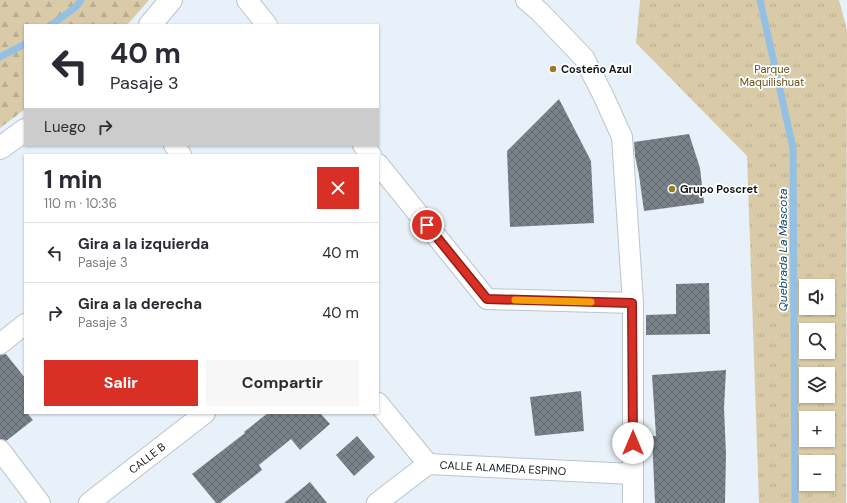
<!DOCTYPE html>
<html lang="es">
<meta charset="utf-8">
<style>
:root{--surface:#fff;--page:#f7f7f7;--text:#2b2b33;--muted:#7c7c81;--line:#e1e1e2;--accent:#d93025}
body{margin:0;font-family:"DM Sans",sans-serif;background:var(--page);color:var(--text);height:100vh;display:flex;flex-direction:column;font-size:15px;white-space:nowrap}
*{box-sizing:border-box;margin:0}
p{font-size:13px;color:var(--muted)}
.icon{flex:none;width:22px;height:22px;fill:none;stroke:currentColor;stroke-width:2;stroke-linecap:round;stroke-linejoin:round}
.map{position:relative;flex:1;overflow:hidden}
.drawer{position:absolute;left:24px;top:154px;width:355px;height:260px;display:flex;flex-direction:column;background:var(--surface);border-radius:0px;box-shadow:0 1px 3px #0004}
.drawer>*{flex:none}
.banner{position:absolute;left:24px;top:24px;width:355px;height:122px;border-radius:0px;box-shadow:0 1px 3px #0004;background:#fff;color:var(--text);overflow:hidden}
.controls{position:absolute;left:799px;top:279px;display:grid;gap:8px}
.controls a{display:grid;place-items:center;width:36px;height:36px;border-radius:0px;background:var(--surface);box-shadow:0 1px 3px #0004;font-size:20px}
.pin{position:absolute;display:grid;place-items:center;width:34px;height:34px;color:#fff;margin:-17px;border:2px solid #fff;border-radius:50%;box-shadow:0 1px 4px #0007}
.me{position:absolute;width:44px;margin:-22px;rotate:0deg;stroke-linejoin:round;filter:drop-shadow(0 0 3px #0008)}
.turn{display:flex;align-items:center;gap:14px;height:84px;padding:0 20px;font-size:18px}
.turn .icon{width:52px;height:52px;stroke-width:2.5}
.turn b{display:block;font-size:28px;line-height:34px}
.then{display:flex;align-items:center;height:38px;padding:0 20px;background:#0003;gap:8px;font-size:15px}
.round{display:grid;place-items:center;flex:none;width:42px;height:42px;border-radius:0px;background:var(--page)}
.summary{display:flex;align-items:center;justify-content:space-between;height:68px;padding:0 20px}
h1{font-size:24px;font-weight:700;line-height:30px}
.button{display:flex;gap:8px;margin-top:auto;padding:8px 20px}
.button a{flex:1;height:46px;border-radius:0px;background:var(--accent);color:#fff;font-size:16px;font-weight:700;line-height:46px;text-align:center}
.button a+a{background:var(--page);color:var(--text)}
ul{padding:0;list-style:none}
li{display:flex;align-items:center;gap:12px;height:60px;padding:0 20px;border-top:1px solid var(--line)}
li div{flex:1}
li b{display:block;font-size:15px}
li em{font-style:normal}
.map>svg:first-child{display:block}
.forest{fill:url(#forest-firs)}
.park{fill:url(#park-tufts);fill-rule:evenodd}
.lines{fill:none;stroke-linecap:round;stroke-linejoin:round}
.stream{stroke:#94c0e4;stroke-width:7}
.building{fill:url(#building-cross-hatch)}
.street-casing{stroke:#bcc5cc;stroke-width:22}
.secondary-casing{stroke:#bcc5cc;stroke-width:24}
.street{stroke:#fff;stroke-width:20}
.secondary{stroke:#fff;stroke-width:22}
.route-casing{stroke:#8d1f18;stroke-width:10}
.route{stroke:#d93025;stroke-width:7}
.slow{stroke:#f59e0b;stroke-width:7}
.poi-dot{fill:#997c25;stroke:#fff;stroke-width:1.5}
.labels{text-anchor:middle;stroke-width:3.5;stroke-linejoin:round;paint-order:stroke}
.poi-label{font-size:11px;font-weight:bold;fill:#121618;stroke:#fff;text-anchor:start}
.park-label{font-size:11px;fill:#655116;stroke:#fff}
.street-label{font-size:11px;fill:#121618;stroke:#fff}
.water-label{font-size:12px;font-style:italic;fill:#184b6e;stroke:#fff}
</style>
<div class="map">
<svg width="847" height="503" viewBox="0 0 847 503">
<defs>
<pattern id="forest-firs" width="22" height="20" patternUnits="userSpaceOnUse"><rect width="22" height="20" fill="#d9cba8"/><path d="M5 1l3.5 6h-7zM16 11l3.5 6h-7z" fill="#b9ae90"/></pattern>
<pattern id="park-tufts" width="24" height="20" patternUnits="userSpaceOnUse"><rect width="24" height="20" fill="#d9cba8"/><path d="M3 7l-1-3M5 7V3M7 7l1-3M15 17l-1-3M17 17v-4M19 17l1-3" fill="none" stroke="#b9ae90"/></pattern>
<pattern id="building-cross-hatch" width="8" height="8" patternUnits="userSpaceOnUse"><rect width="8" height="8" fill="#7a8289"/><path d="M0 0l8 8M0 8l8-8" fill="none" stroke="#63696f"/></pattern>
</defs>
<rect width="100%" height="100%" fill="#e8f1f9"/>
<path class="forest" d="M 0,0 L 149,0 L 127,25 L 25,25 L 25,109 L 0,128 Z"/>
<path class="park" d="M 640,0 L 839,0 L 847,30 L 846,503 L 759,503 L 747,156 L 636,43 ZM 806,286 L 828,286 L 828,308 L 806,308 ZM 806,330 L 828,330 L 828,352 L 806,352 ZM 806,374 L 828,374 L 828,396 L 806,396 ZM 806,418 L 828,418 L 828,440 L 806,440 ZM 806,462 L 828,462 L 828,484 L 806,484 Z"/>
<g class="lines">
<g class="stream">
<path d="M 760,0 L 793,148 L 795,503"/>
<path d="M 51,25 L 76,7 L 81,0"/>
<path d="M 0,57 L 25,44"/>
</g>
</g>
<g class="building">
<path d="M 559,99 L 591,161 L 594,223 L 510,227 L 507,151 Z"/>
<path d="M 689,134 L 700,168 L 704,203 L 644,211 L 639,175 L 635,156 L 634,142 Z"/>
<path d="M 709,283 L 710,334 L 646,335 L 646,315 L 676,314 L 676,284 Z"/>
<path d="M 6,354 L 25,378 L 25,413 L 27,413 L 33,420 L 6,441 L 0,439 L 0,355 Z"/>
<path d="M 726,370 L 724,408 L 726,454 L 725,503 L 655,503 L 652,436 L 656,436 L 652,375 Z"/>
<path d="M 581,391 L 584,431 L 535,436 L 530,397 Z"/>
<path d="M 268,413 L 320,413 L 330,424 L 300,450 L 291,439 L 259,465 L 262,470 L 220,503 L 216,503 L 192,474 L 245,433 L 244,432 Z"/>
<path d="M 357,436 L 375,457 L 354,476 L 336,455 Z"/>
<path d="M 310,482 L 327,503 L 284,503 Z"/>
</g>
<g class="lines">
<defs>
<g id="street">
<path d="M 247,0 L 267,25"/>
<path d="M 526,0 L 540,12 L 584,58 L 603,95 L 622,137 L 633,303 L 633,503"/>
<path d="M 174,145 L 181,155"/>
<path d="M 363,145 L 371,155"/>
<path d="M 378,164 L 487,299 L 633,303"/>
<path d="M 0,344 L 25,324"/>
<path d="M 378,403 L 428,464 L 633,474"/>
<path d="M 0,450 L 40,503"/>
<path d="M 89,503 L 205,413"/>
<path d="M 377,503 L 428,464"/>
</g>
<g id="secondary">
<path d="M 150,25 L 171,0"/>
<path d="M 0,148 L 25,130"/>
</g>
</defs>
<use href="#street" class="street-casing"/>
<use href="#secondary" class="secondary-casing"/>
<use href="#street" class="street"/>
<use href="#secondary" class="secondary"/>
</g>
<g class="lines">
<defs>
<path id="route" d="M 427,225 L 487,299 L 632,303 L 633,443"/>
</defs>
<use href="#route" class="route-casing"/>
<use href="#route" class="route"/>
<path class="slow" d="M 515,300 L 591,302"/>
</g>
<g class="poi-dot">
<circle cx="553" cy="69" r="4"/>
<circle cx="672" cy="189" r="4"/>
</g>
<g class="labels">
<g class="poi-label">
<text x="561" y="73">Costeño Azul</text>
<text x="680" y="193">Grupo Poscret</text>
</g>
<g class="park-label">
<text x="772" y="73">Parque<tspan x="772" dy="13">Maquilishuat</tspan></text>
</g>
<g class="street-label">
<text transform="translate(147 458) rotate(-38)" y="4">CALLE B</text>
<text transform="translate(503 468) rotate(3)" y="4">CALLE ALAMEDA ESPINO</text>
</g>
<g class="water-label">
<text transform="translate(783 250) rotate(-90)" y="4">Quebrada La Mascota</text>
</g>
</g>
</svg>
<div class="controls">
<a><svg class="icon" aria-label="sound" viewBox="0 0 24 24"><path d="M4 9h4l5-4v14l-5-4H4zM17 9q2 3 0 6"/></svg></a>
<a><svg class="icon" aria-label="search" viewBox="0 0 24 24"><circle cx="10" cy="10" r="6"/><path d="M15 15l6 6"/></svg></a>
<a><svg class="icon" aria-label="layers" viewBox="0 0 24 24"><path d="M12 4l9 5-9 5-9-5zM3 14l9 5 9-5"/></svg></a>
<a>+</a>
<a>−</a>
</div>
<div class="pin" style="left:427px;top:225px;background:#d93025"><svg class="icon" aria-label="arrive" viewBox="0 0 24 24"><path d="M6 21V4h12l-3 4 3 4H6"/></svg></div>
<svg class="me" style="left:633px;top:443px" viewBox="-20 -20 40 40"><circle r="19" fill="#fff"/><path d="M0-13L10 11 0 6-10 11z" fill="#d93025"/></svg>
<div class="banner">
<div class="turn"><svg class="icon" aria-label="left" viewBox="0 0 24 24"><path d="M17 20v-9H6M10 6l-5 5 5 5"/></svg><div><b>40 m</b>Pasaje 3</div></div>
<div class="then">Luego<svg class="icon" aria-label="right" viewBox="0 0 24 24"><path d="M7 20v-9h11M14 6l5 5-5 5"/></svg></div>
</div>
<section class="drawer">
<div class="summary"><div><h1>1 min</h1><p>110 m · 10:36</p></div><a class="round" style="background:#d93025;color:#fff"><svg class="icon" aria-label="close" viewBox="0 0 24 24"><path d="M6 6l12 12M18 6L6 18"/></svg></a></div>
<ul>
<li><svg class="icon" aria-label="left" viewBox="0 0 24 24"><path d="M17 20v-9H6M10 6l-5 5 5 5"/></svg><div><b>Gira a la izquierda</b><p>Pasaje 3</p></div><em>40 m</em></li>
<li><svg class="icon" aria-label="right" viewBox="0 0 24 24"><path d="M7 20v-9h11M14 6l5 5-5 5"/></svg><div><b>Gira a la derecha</b><p>Pasaje 3</p></div><em>40 m</em></li>
</ul>
<div class="button"><a>Salir</a><a>Compartir</a></div>
</section>
</div>
